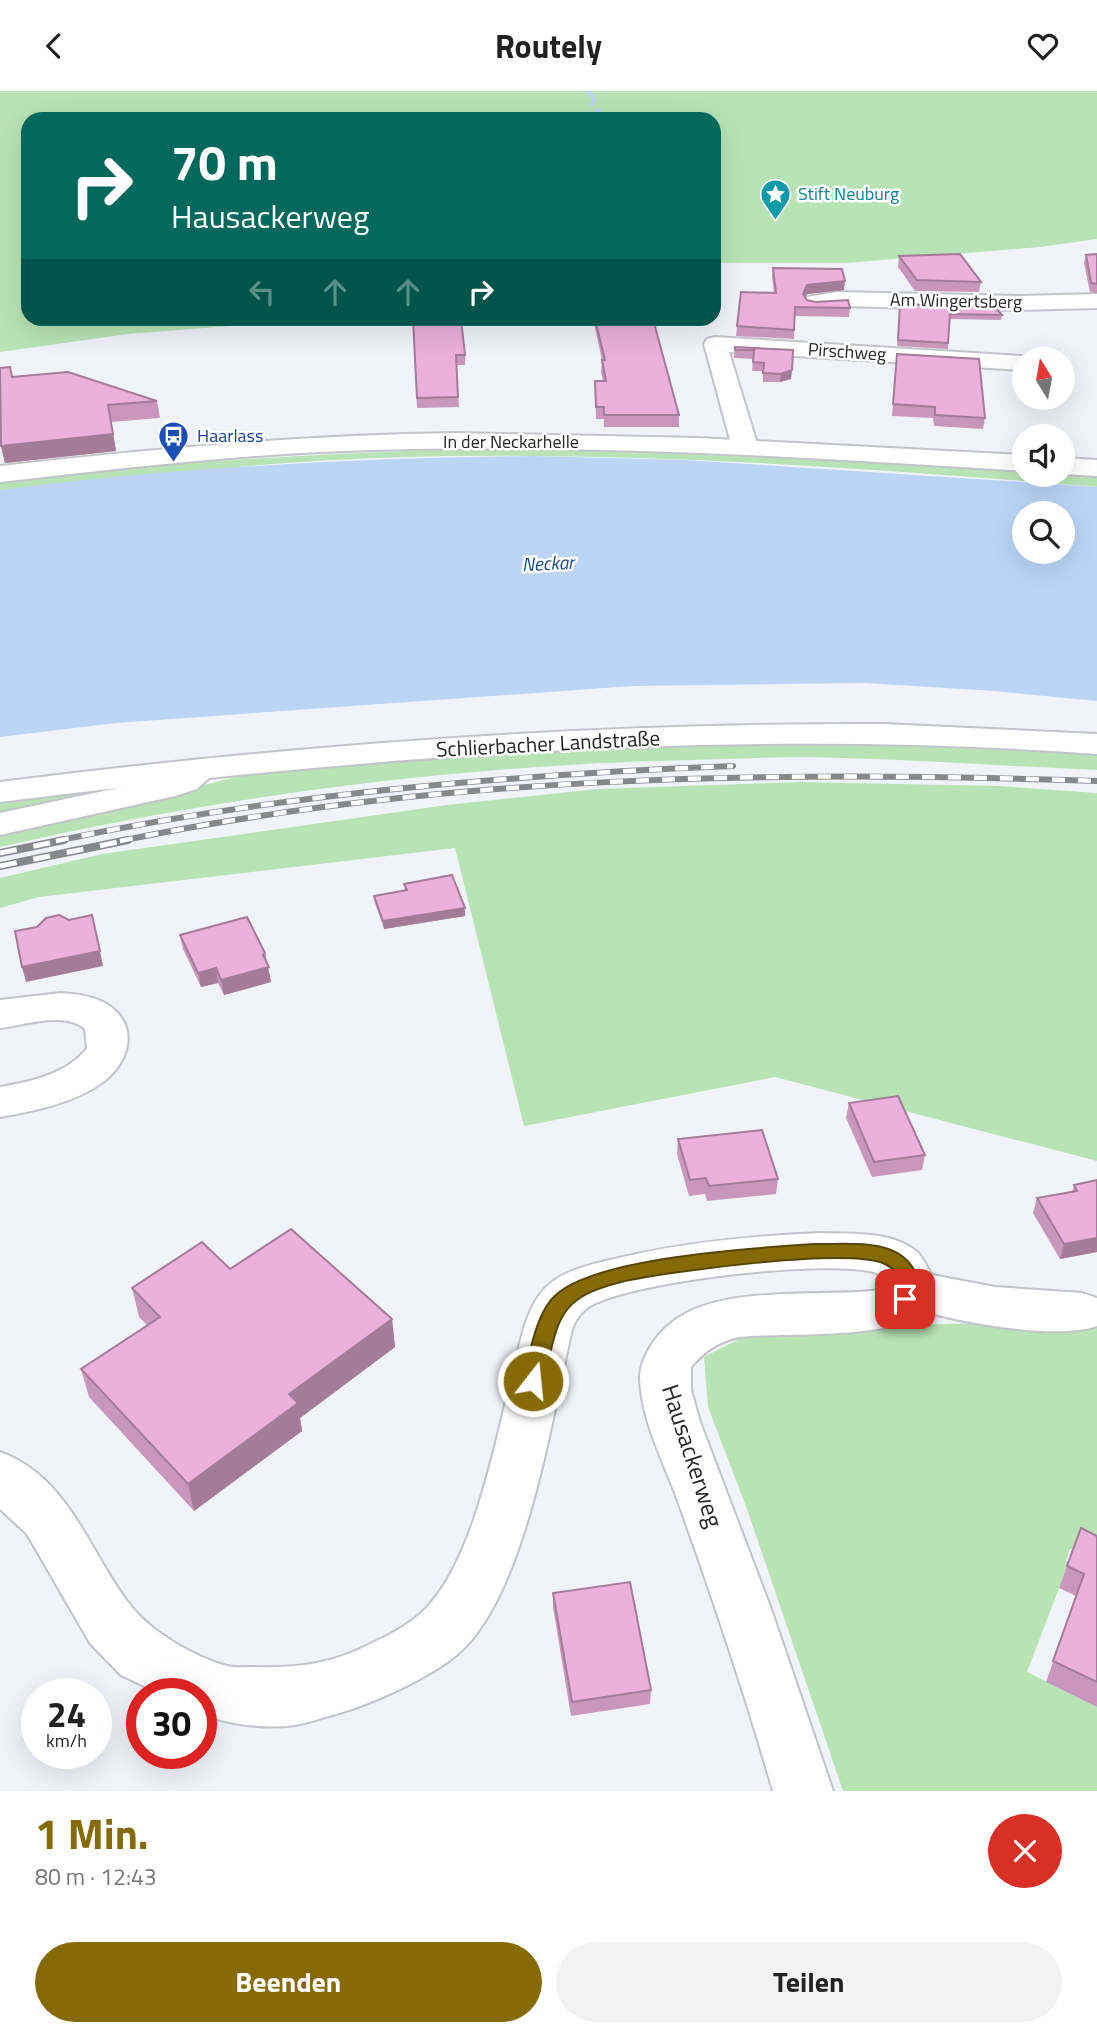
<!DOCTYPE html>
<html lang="de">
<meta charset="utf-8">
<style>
:root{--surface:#fff;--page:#f2f2f2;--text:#222;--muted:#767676;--accent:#866a05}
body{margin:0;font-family:"Titillium Web",sans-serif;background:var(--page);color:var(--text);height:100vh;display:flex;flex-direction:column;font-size:26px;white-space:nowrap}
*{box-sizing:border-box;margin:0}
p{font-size:23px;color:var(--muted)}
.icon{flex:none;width:38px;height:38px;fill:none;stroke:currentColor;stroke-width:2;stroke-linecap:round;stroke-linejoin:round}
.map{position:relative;height:1700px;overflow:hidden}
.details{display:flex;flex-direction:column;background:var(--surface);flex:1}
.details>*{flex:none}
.hud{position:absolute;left:21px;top:21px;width:700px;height:214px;border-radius:21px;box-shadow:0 7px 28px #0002;background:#00695c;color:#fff;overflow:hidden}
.needle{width:46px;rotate:349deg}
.controls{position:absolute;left:1012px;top:256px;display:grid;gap:14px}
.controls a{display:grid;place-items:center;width:63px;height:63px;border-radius:50%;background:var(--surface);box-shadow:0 7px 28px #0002;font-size:35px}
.speed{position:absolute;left:21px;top:1587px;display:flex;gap:14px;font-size:35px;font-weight:700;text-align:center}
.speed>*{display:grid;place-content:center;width:91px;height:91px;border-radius:50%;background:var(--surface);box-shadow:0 7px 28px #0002;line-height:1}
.speed small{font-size:18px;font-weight:400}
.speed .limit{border:10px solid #d22;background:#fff;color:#111}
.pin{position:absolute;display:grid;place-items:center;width:60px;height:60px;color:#fff;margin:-30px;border-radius:14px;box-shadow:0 4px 10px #0006}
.me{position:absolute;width:77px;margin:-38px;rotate:16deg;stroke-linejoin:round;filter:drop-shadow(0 0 5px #0008)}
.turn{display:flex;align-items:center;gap:24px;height:147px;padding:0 35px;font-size:32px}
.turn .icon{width:91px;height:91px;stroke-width:2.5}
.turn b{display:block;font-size:49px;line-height:60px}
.lanes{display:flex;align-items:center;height:66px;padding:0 35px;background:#0003;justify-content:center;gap:35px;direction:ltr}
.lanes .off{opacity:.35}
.round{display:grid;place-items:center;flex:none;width:74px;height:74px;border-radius:37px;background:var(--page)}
.overview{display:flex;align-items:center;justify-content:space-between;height:119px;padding:0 35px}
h1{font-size:42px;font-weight:700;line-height:52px;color:var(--accent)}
.action{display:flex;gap:14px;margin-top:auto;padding:14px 35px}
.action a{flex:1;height:80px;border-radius:42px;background:var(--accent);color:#fff;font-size:28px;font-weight:700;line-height:80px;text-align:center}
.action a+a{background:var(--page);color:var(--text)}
header{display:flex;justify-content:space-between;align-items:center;height:91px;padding:0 35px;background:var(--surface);font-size:32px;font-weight:700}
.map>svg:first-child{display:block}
.green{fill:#b8e4b5}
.water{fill:#bcd5f6;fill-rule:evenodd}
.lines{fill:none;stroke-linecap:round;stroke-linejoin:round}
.stream{stroke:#bcd5f6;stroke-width:4.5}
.street-casing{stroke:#c2c4ca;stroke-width:4}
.secondary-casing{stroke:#c2c4ca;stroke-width:4}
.primary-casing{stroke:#c2c4ca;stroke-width:4}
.street{fill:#fff;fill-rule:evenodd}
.secondary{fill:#fff;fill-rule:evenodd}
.primary{fill:#fff;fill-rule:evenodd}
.rail-far1-casing{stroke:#86888c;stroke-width:6}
.rail-casing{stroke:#86888c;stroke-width:8}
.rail-far1{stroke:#fff;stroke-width:4.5;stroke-dasharray:13;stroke-linecap:butt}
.rail{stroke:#fff;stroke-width:5;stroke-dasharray:17;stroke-linecap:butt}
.wall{fill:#ca97bc}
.shaded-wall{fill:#a47b99}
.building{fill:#ebb0db;stroke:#a47b99;stroke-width:2}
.route{fill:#866a05;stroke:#574503;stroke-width:2}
.labels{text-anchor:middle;stroke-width:5;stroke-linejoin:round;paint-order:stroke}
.far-culture-label{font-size:18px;fill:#0d838f;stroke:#fff;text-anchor:start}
.far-street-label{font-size:18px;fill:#242527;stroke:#fff}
.far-transit-label{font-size:18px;fill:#164399;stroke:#fff;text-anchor:start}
.far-water-label{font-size:19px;font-style:italic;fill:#134c8a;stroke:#fff}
.street-label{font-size:21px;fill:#242527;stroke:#fff}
.near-street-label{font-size:24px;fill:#242527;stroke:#fff}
</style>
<header><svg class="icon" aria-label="back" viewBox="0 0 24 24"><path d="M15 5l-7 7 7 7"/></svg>Routely<svg class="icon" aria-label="heart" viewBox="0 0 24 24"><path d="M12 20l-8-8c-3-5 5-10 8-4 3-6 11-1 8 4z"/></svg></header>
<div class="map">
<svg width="1097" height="1700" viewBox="0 0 1097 1700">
<rect width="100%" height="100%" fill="#f1f3fa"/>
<g class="green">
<path d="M 0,0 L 1097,0 L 1097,148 L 1040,156 L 846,172 L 714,172 L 714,28 L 28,28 L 28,228 L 321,228 L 128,243 L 0,261 Z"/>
<path d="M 509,357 L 841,369 L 1024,380 L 1024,383 L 1097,385 L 1097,396 C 866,377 634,360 402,366 C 268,370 134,386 0,399 L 0,391 C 169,370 339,361 509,357 Z"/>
<path d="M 867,652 L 1097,664 L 1097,679 C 1001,675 905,668 809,666 C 770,666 731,668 692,669 C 460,674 227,704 0,756 L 0,741 L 139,711 L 243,684 L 481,663 L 742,653 Z"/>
<path d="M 801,691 L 1000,695 L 1097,702 L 1097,1070 L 775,986 L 524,1035 L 455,757 L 39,806 L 0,817 L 0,787 L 102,763 L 447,714 L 597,698 Z"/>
<path d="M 78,702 L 85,707 L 0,725 L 0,713 Z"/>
<path d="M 1043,1231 L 1097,1234 L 1097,1470 L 1070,1458 L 1066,1470 L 1069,1471 L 1027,1581 L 1097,1616 L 1097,1700 L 843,1700 L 747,1418 L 708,1316 L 704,1266 L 747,1244 L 853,1235 Z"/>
</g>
<path class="water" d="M 534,365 L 686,369 L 1097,396 L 1097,610 L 994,600 L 865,592 L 632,595 L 116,632 L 0,646 L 0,399 C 177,376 356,367 534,365 ZM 1024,422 L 1062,422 L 1062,460 L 1024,460 Z"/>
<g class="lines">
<g class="stream">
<path d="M 588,0 L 594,8 L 592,14"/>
<path d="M 597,19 L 605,28"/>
</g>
<defs>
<g id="street">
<path d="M 837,201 L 1019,205 L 1097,203 L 1097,217 L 1019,219 L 837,215 L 815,218 L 807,216 L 804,211 L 807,206 Z"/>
<path d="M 715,246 L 1021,265 L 1030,268 L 1024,268 L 1024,278 L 1021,279 L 729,261 L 758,356 L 754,361 L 745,364 L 736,361 L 732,356 L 704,253 L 707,248 Z"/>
<path d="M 202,668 L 214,671 L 219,678 L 197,698 L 175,705 L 0,744 L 0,722 L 155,689 C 172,684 185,672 202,668 Z"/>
<path d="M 61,902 C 76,903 95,905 108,914 C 140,935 129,972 103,991 C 75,1012 34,1020 0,1026 L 0,996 C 29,991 68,983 87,957 L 85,938 C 65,920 25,934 0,937 L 0,909 Z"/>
<path d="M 821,1142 C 851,1143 893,1140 917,1161 C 924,1168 927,1177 932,1184 L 995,1196 L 1082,1202 L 1097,1207 L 1097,1235 C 1057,1249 964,1232 923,1220 C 892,1250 784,1241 739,1246 C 718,1251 706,1259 691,1276 L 691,1299 L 700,1331 L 771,1518 L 833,1700 L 773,1700 C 745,1603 713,1508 679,1413 C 665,1373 641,1330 640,1287 C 640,1268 655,1245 670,1233 C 718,1192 822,1207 881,1199 L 887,1195 L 887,1191 C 883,1187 879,1183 874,1181 C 825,1168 638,1190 592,1214 C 582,1219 576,1228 572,1238 C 552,1326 526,1501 460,1561 C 432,1586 372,1613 336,1623 C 323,1626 309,1632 295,1634 C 267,1638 227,1634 201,1622 L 201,1603 L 161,1603 L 121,1584 L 90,1552 L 27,1443 L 0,1418 L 0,1361 C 69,1386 89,1461 130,1514 C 151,1541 194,1566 227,1575 C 234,1577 243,1576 251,1576 C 286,1577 320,1575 353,1561 C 375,1551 402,1539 420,1523 C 475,1475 497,1341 516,1269 C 522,1243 529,1208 552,1191 C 566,1180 589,1174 606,1170 C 677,1152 749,1145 821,1142 Z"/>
</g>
<g id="secondary">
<path d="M 455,342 L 699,347 L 1024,364 L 1024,380 C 807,366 591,353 374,359 C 249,362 124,377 0,391 L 0,375 C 152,358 302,344 455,342 Z"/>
<path d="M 1062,367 L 1097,369 L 1097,385 L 1062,383 Z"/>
</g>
<path id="primary" d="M 884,633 L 1097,643 L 1097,663 C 736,636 359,666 0,711 L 0,691 C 293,654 588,632 884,633 Z"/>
</defs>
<use href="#street" class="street-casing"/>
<use href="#secondary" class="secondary-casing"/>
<use href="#primary" class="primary-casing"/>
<use href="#street" class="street"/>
<use href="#secondary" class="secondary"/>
<use href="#primary" class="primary"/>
<defs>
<g id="rail-far1">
<path d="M 56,750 C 279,703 506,684 733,675"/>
<path d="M 120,750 C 440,684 771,679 1097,690"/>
</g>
<g id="rail">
<path d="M 0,762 L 64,749"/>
<path d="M 0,775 L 128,749"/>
</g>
</defs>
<use href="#rail-far1" class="rail-far1-casing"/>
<use href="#rail" class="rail-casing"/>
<use href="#rail-far1" class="rail-far1"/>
<use href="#rail" class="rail"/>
</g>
<g class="wall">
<path d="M 1097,163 L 1097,202 L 1090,201 L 1084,172 L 1086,164 Z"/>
<path d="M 899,165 L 981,191 L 979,201 L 915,200 L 898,176 Z"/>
<path d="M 773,177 L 844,199 L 807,203 L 805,206 L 807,209 L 815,211 L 850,217 L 849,226 L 795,225 L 794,248 L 736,245 L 741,201 L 774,202 L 772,186 Z"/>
<path d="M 900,213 L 1002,224 L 1001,229 L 949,228 L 948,258 L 897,255 Z"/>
<path d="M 413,228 L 465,264 L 465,274 L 456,274 L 459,316 L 417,317 Z"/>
<path d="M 593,228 L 653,228 L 679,324 L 679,336 L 604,336 L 604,328 L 596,328 L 595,290 L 603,290 L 601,281 L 602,269 Z"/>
<path d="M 735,256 L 793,259 L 791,288 L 780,291 L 763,291 L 763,280 L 752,280 L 753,268 L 734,267 Z"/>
<path d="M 897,263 L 985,327 L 983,338 L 934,335 L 933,327 L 892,325 Z"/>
<path d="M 0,277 L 12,286 L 157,310 L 160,327 L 111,331 L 116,360 L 5,372 L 1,355 L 0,342 Z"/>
<path d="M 404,793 L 465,825 L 384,838 L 375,812 L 374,805 L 405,799 Z"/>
<path d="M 180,844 L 265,862 L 271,891 L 224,904 L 218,892 L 201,896 L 183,858 Z"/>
<path d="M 849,1012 L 925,1064 L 922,1079 L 872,1086 L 846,1027 Z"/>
<path d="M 678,1048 L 778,1088 L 776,1103 L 707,1110 L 705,1103 L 689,1105 L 677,1063 Z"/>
<path d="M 1097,1089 L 1097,1161 L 1060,1168 L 1033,1122 L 1037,1107 L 1072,1101 L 1074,1094 Z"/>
<path d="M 230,1178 L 392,1228 L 395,1256 L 300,1327 L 302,1340 L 194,1420 L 89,1306 L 81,1278 L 147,1234 L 139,1226 L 132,1197 Z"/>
<path d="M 1081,1437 L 1097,1445 L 1097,1616 L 1046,1591 L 1076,1505 L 1059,1497 Z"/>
<path d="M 553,1502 L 651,1599 L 650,1613 L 571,1625 L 553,1516 Z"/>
</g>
<g class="shaded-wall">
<path d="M 845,190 L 844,199 L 807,203 L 802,212 L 803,203 L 807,194 Z"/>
<path d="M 792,279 L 791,288 L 780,291 L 781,283 Z"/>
<path d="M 108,314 L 116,360 L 5,372 L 1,355 Z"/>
<path d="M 465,817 L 465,825 L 384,838 L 383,830 Z"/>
<path d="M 100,860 L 103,875 L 26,891 L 22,876 Z"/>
<path d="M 265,862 L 271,891 L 224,904 L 221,889 Z"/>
<path d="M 216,877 L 218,892 L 201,896 L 198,882 Z"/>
<path d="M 1097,1147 L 1097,1161 L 1060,1168 L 1064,1153 Z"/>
<path d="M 392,1228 L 395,1256 L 300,1327 L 302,1340 L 194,1420 L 188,1393 L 289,1303 Z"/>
</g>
<g class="building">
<path d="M 960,163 L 981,191 L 917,189 L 899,165 Z"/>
<path d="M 1097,163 L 1097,193 L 1091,192 L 1086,164 Z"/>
<path d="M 773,177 L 842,178 L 845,190 L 807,194 L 803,203 L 807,209 L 815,211 L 848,209 L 850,217 L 795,216 L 794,239 L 737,235 L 741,201 L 776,202 Z"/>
<path d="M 900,213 L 995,216 L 1002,224 L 950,223 L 948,252 L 898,249 Z"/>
<path d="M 413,228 L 461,228 L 465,264 L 456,264 L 458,306 L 417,307 Z"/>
<path d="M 595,228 L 653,228 L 679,324 L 604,324 L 604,316 L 596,316 L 595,290 L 606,290 L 602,269 L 605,269 Z"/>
<path d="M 735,256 L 793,259 L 792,279 L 781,283 L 763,282 L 764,272 L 753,271 L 754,259 L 735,259 Z"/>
<path d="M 897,263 L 979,268 L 985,327 L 935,324 L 935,316 L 893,313 Z"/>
<path d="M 10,276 L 12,286 L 68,281 L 157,310 L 108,314 L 113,343 L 1,355 L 0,277 Z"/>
<path d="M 452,784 L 465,817 L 383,830 L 374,805 L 407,799 L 404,793 Z"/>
<path d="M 59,824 L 69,829 L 92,824 L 100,860 L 22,876 L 15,840 L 37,836 L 46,827 Z"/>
<path d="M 247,826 L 265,862 L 263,864 L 269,876 L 221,889 L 216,877 L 198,882 L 180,844 Z"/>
<path d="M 898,1005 L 925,1064 L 874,1071 L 849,1012 Z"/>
<path d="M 762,1039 L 778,1088 L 709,1095 L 706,1087 L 690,1089 L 678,1048 Z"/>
<path d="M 1097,1089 L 1097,1147 L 1064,1153 L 1037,1107 L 1077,1100 L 1074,1094 Z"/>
<path d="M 291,1138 L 392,1228 L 289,1303 L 298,1312 L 188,1393 L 81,1278 L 160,1226 L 132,1197 L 202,1151 L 230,1178 Z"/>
<path d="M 1081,1437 L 1097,1445 L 1097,1591 L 1053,1570 L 1084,1483 L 1067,1475 Z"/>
<path d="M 630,1491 L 651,1599 L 572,1611 L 553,1502 Z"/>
</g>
<path class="route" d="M 814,1153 C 846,1154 894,1146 913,1177 C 923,1192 920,1199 912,1213 L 905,1215 L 898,1213 L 896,1208 C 903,1193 900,1180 885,1173 C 848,1156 665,1181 621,1191 C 608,1194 587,1201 577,1209 C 550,1228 553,1269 540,1296 L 533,1298 L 525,1296 L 522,1290 C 530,1265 534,1230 551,1209 C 585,1166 758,1157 814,1153 Z"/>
<defs>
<symbol id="sight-pin" viewBox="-11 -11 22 30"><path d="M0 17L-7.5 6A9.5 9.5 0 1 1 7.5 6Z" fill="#0f9aa8" stroke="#fff"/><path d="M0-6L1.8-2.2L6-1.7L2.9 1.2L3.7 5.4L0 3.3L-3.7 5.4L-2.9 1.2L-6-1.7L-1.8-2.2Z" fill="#fff"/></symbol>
<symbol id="bus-pin" viewBox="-11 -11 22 30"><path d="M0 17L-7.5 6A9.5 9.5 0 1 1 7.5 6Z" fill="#1a4fb4" stroke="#fff"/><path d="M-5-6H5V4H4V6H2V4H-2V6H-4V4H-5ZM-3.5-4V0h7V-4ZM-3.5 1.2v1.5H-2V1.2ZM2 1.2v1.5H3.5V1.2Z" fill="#fff"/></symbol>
</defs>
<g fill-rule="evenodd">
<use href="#sight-pin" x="758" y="86" width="35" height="47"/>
<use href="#bus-pin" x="156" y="328" width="35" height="47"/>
</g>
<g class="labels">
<g class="far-culture-label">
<text x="798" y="109">Stift Neuburg</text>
</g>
<g class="far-street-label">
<text transform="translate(956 210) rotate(1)" y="6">Am Wingertsberg</text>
<text transform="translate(847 261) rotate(4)" y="6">Pirschweg</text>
<text x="511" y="357">In der Neckarhelle</text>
</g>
<g class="far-transit-label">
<text x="197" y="351">Haarlass</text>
</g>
<g class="far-water-label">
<text transform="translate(548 472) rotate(-3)" y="7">Neckar</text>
</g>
<g class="street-label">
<text transform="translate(548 653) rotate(-3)" y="7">Schlierbacher Landstraße</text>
</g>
<g class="near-street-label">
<text transform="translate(692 1365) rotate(72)" y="8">Hausackerweg</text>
</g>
</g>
</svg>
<div class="controls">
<a><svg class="needle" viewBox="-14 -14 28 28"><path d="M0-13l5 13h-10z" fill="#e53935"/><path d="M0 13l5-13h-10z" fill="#767676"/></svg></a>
<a><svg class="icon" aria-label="sound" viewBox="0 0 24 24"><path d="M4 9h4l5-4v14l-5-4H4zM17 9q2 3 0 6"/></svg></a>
<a><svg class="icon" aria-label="search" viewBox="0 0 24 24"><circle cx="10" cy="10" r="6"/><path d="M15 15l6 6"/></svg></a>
</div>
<div class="speed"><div>24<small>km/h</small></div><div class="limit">30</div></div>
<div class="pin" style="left:905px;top:1208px;background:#d93025"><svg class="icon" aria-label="arrive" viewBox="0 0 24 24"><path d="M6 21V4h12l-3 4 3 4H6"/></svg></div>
<svg class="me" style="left:533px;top:1290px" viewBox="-20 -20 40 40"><circle r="17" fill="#866a05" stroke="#fff" stroke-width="3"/><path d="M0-11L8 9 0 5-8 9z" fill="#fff"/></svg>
<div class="hud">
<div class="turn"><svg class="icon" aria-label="right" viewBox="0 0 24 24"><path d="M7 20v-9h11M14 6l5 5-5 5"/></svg><div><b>70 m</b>Hausackerweg</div></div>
<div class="lanes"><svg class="icon off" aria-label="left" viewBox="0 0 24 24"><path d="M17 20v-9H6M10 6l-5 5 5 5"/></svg><svg class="icon off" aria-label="ahead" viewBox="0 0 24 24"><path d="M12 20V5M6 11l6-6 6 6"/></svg><svg class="icon off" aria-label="ahead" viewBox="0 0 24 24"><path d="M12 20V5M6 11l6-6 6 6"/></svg><svg class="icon" aria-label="right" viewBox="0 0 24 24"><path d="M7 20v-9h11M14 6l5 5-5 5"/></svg></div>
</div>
</div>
<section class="details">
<div class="overview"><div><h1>1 Min.</h1><p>80 m · 12:43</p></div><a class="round" style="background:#d93025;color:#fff"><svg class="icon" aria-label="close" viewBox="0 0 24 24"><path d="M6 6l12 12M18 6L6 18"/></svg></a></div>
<div class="action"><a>Beenden</a><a>Teilen</a></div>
</section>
